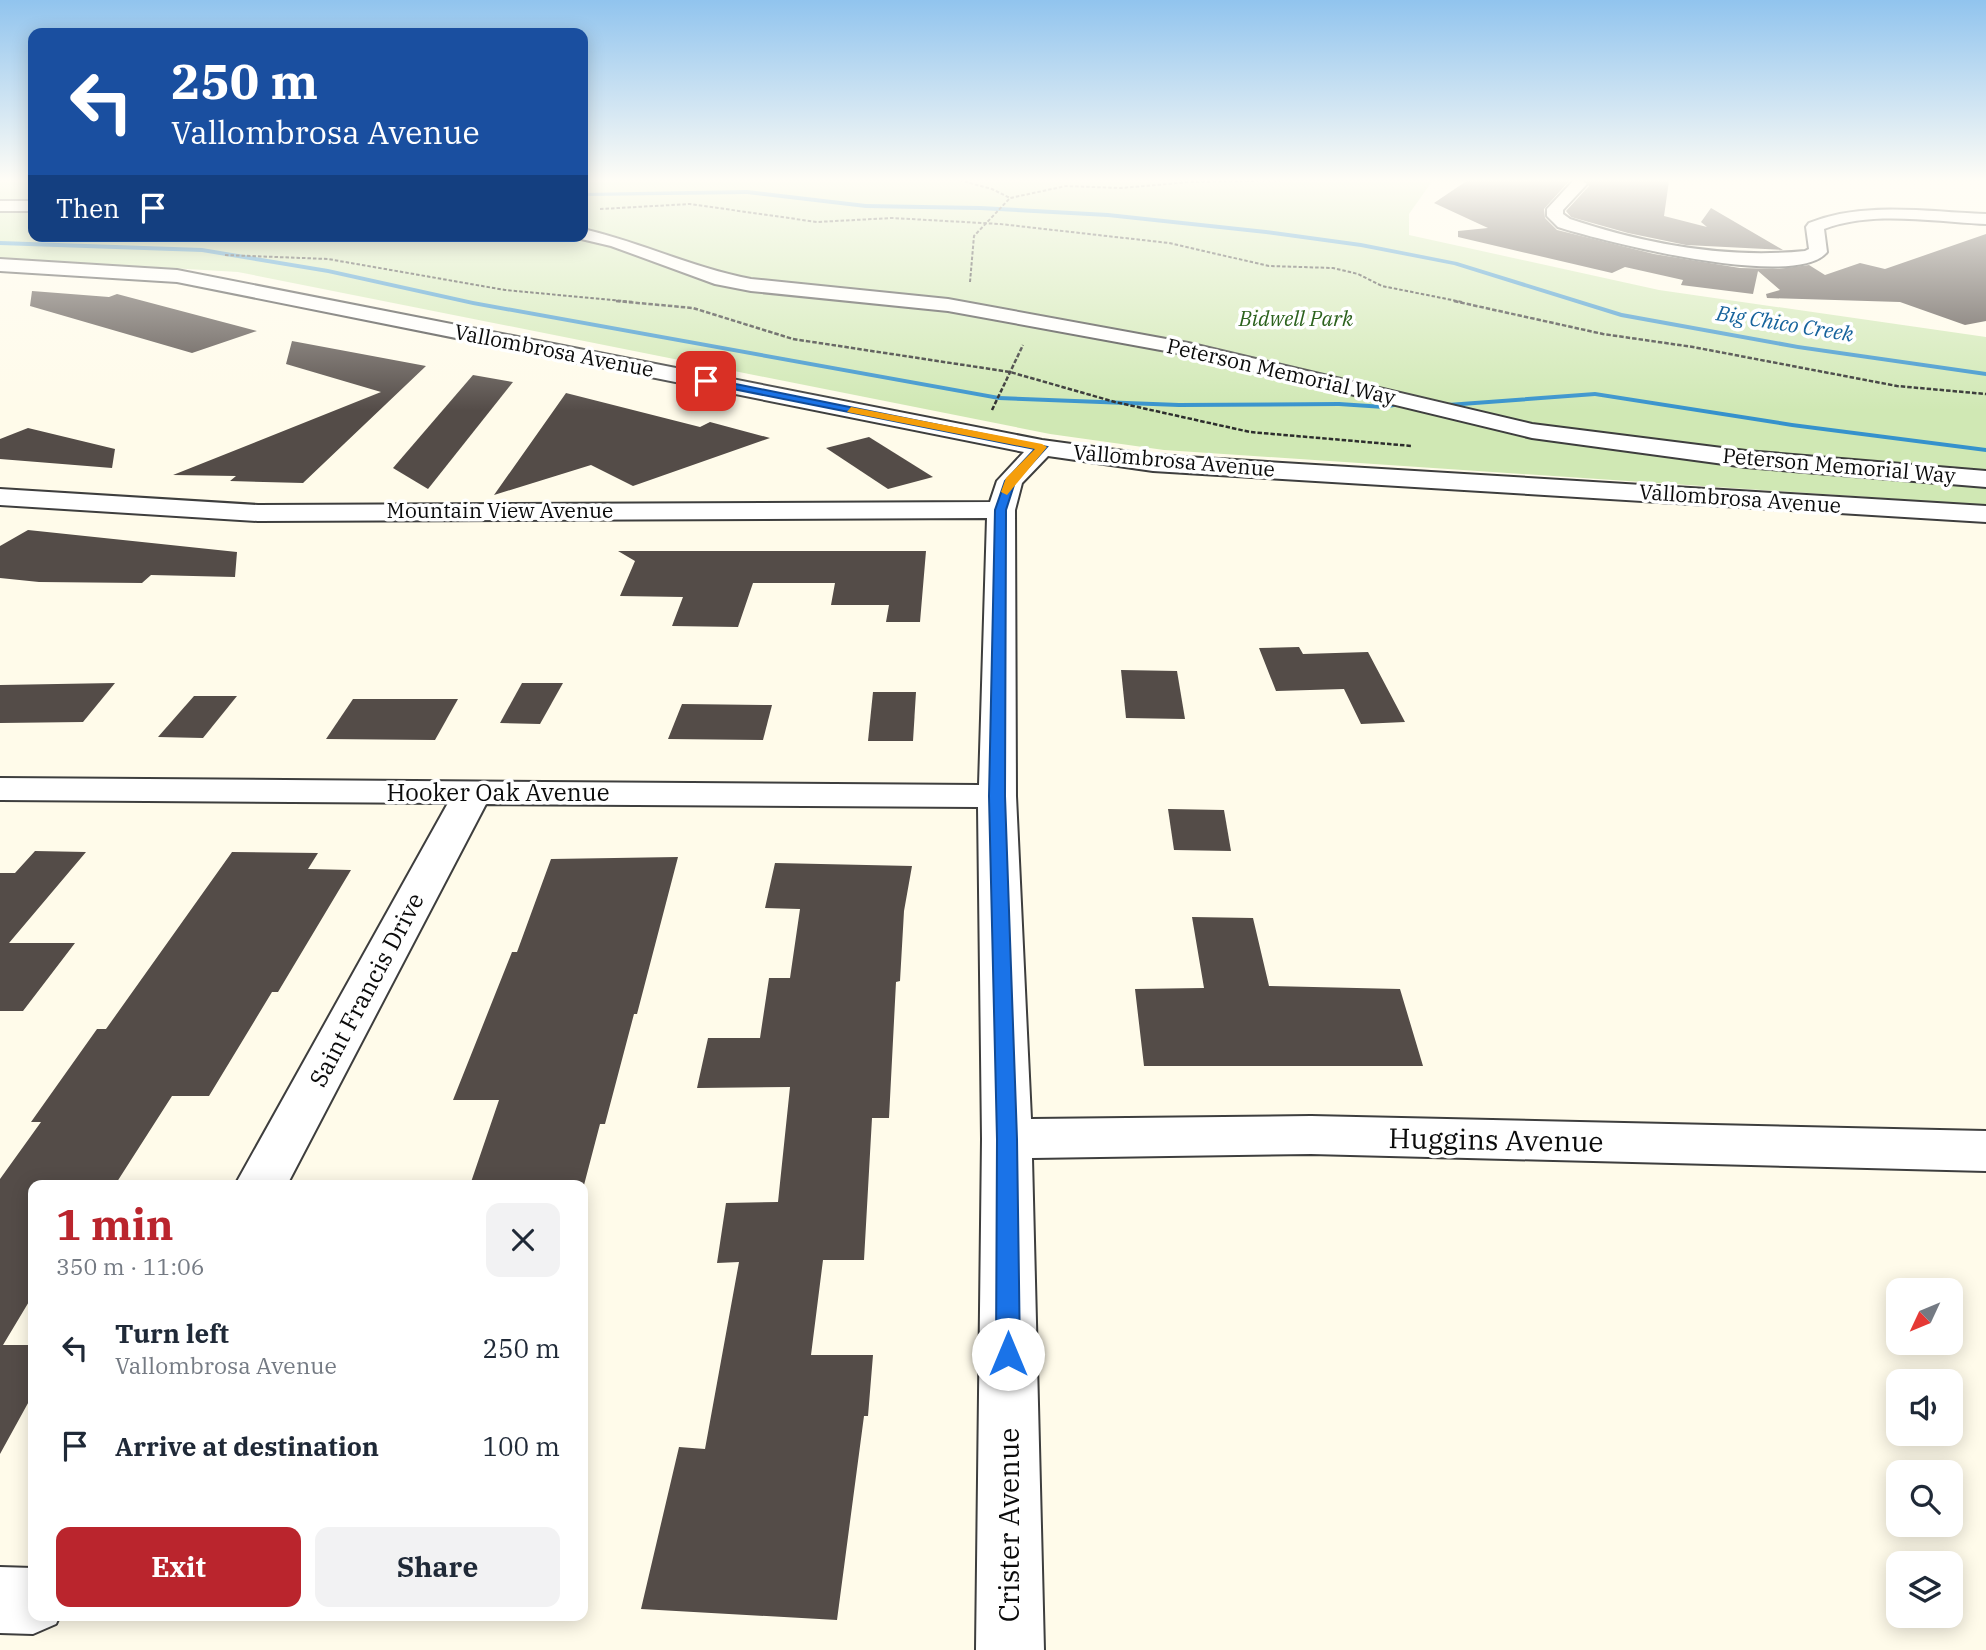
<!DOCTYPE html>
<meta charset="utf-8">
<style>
:root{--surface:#fff;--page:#f2f2f3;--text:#1f2937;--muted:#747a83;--accent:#ba252d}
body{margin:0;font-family:"IBM Plex Serif",serif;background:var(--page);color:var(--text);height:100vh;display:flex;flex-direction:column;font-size:26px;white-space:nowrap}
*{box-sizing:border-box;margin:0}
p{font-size:23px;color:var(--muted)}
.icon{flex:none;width:38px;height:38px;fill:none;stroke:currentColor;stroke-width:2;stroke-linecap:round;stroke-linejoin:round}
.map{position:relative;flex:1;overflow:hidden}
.side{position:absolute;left:28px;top:1180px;width:560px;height:441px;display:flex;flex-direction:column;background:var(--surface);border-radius:14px;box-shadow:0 4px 18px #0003}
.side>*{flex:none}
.banner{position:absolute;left:28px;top:28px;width:560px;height:214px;border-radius:14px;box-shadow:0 4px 18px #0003;background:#1a4fa0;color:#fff;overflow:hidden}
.needle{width:46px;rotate:226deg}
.buttons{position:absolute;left:1886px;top:1278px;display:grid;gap:14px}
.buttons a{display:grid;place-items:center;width:77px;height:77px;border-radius:14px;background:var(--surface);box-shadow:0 4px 18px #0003;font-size:35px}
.pin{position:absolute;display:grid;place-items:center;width:60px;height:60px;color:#fff;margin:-30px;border-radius:14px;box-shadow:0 4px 10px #0006}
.me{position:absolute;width:77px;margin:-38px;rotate:0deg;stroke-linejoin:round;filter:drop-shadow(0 0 5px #0008)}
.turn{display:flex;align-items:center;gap:24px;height:147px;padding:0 28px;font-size:32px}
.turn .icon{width:91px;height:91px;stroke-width:2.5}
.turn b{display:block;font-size:49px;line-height:60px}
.then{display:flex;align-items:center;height:66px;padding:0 28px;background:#0003;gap:14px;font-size:26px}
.round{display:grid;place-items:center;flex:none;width:74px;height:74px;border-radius:14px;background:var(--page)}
.summary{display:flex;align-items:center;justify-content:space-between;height:119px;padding:0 28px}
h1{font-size:42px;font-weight:700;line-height:52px;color:var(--accent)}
.button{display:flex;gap:14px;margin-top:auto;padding:14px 28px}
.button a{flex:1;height:80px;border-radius:14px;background:var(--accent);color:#fff;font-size:28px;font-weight:700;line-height:80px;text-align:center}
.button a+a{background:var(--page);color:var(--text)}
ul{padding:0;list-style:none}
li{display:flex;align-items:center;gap:21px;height:98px;padding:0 28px}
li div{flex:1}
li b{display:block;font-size:26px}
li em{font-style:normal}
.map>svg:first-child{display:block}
.green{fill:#d0e8b4}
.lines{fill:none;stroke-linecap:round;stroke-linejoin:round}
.stream{fill:#3692cc;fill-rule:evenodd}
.building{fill:#544c48}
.minor-casing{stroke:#3e3e3e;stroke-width:4}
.path-far1{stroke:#2d2d2d;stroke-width:2;stroke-dasharray:3.5 2;stroke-linecap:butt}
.path{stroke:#2d2d2d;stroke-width:2.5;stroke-dasharray:4.5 2;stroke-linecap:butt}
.minor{fill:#fff;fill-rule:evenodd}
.route{fill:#1a73e8;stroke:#114b97;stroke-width:2}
.slow{fill:#f59e0b}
.labels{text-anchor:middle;stroke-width:7;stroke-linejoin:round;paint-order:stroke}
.far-park-label{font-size:21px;font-style:italic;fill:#2c621d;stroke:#fff}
.far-water-label{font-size:21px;font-style:italic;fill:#16639c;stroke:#fff}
.far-street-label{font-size:21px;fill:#0b0b0b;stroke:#fff}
.street-label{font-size:24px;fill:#0b0b0b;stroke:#fff}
.near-street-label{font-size:28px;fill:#0b0b0b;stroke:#fff}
</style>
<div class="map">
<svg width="1986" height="1650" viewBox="0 0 1986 1650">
<rect width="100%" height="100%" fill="#fffbea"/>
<path class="green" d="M 0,180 L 33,180 L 33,236 L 583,236 L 583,180 L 1433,180 L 1409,214 L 1409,235 L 1659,290 L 1986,337 L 1986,505 L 1164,450 L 1050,434 L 238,272 L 0,258 Z"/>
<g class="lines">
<g class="stream">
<path d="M 747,190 L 866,204 L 980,206 L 1108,213 L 1266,230 L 1361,243 L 1457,262 L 1622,313 L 1798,345 L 1986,372 L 1986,376 L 1798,349 L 1621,317 L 1454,265 L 1361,247 L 1266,234 L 1108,217 L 980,210 L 866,208 L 747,194 L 583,196 L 583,193 Z"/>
<path d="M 0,241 L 202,248 L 328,269 L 473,301 L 999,396 L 1179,403 L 1339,402 L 1384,405 L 1405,402 L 1409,404 L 1384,409 L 1339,406 L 1179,407 L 999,400 L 473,305 L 328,273 L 202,252 L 0,245 Z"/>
<path d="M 1595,392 L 1792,423 L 1986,448 L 1986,452 L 1792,427 L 1595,396 L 1434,408 L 1430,406 L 1434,404 Z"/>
</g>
</g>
<g class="building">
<path d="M 1468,180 L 1570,180 L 1544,209 L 1545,218 L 1557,230 L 1654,254 L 1740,268 L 1778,269 L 1809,265 L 1825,275 L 1860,263 L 1885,269 L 1986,234 L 1986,321 L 1965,325 L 1900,302 L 1767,298 L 1766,294 L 1780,290 L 1758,271 L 1753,294 L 1681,285 L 1683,280 L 1625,267 L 1612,273 L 1458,237 L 1458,231 L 1488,228 L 1434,203 Z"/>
<path d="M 1586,180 L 1669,181 L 1664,216 L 1707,227 L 1701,222 L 1711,208 L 1783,250 L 1686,245 L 1628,233 L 1571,217 L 1566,211 L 1589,186 Z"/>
<path d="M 32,291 L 109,297 L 117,294 L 257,331 L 192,353 L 30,306 Z"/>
<path d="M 292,341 L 426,366 L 303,483 L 230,481 L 236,476 L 173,475 L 381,392 L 286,364 Z"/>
<path d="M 473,375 L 513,382 L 428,489 L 393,468 Z"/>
<path d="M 566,393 L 700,427 L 710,422 L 770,438 L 633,486 L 591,465 L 494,495 Z"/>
<path d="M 28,428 L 115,449 L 112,468 L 0,459 L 0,439 Z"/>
<path d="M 869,437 L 933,477 L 888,489 L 826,448 Z"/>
<path d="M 28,530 L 237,552 L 235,577 L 151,575 L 142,583 L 39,582 L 0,578 L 0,546 Z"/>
<path d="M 618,551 L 926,551 L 920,622 L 886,622 L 889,605 L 831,605 L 835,583 L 753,583 L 738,627 L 672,626 L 683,597 L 620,596 L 635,561 Z"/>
<path d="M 1299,647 L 1303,654 L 1368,652 L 1405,722 L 1361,724 L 1344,689 L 1276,691 L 1259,648 Z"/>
<path d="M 1121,670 L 1177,671 L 1185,719 L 1126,718 Z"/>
<path d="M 115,683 L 83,722 L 0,723 L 0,685 Z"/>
<path d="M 522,683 L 563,683 L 540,724 L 500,723 Z"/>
<path d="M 873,692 L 916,692 L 913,741 L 868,741 Z"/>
<path d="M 194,696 L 237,696 L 203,738 L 158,737 Z"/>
<path d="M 353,699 L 458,699 L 435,740 L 326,739 Z"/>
<path d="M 682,704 L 772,705 L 763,740 L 668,739 Z"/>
<path d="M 1168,809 L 1224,810 L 1231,851 L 1174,850 Z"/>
<path d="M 35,851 L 86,852 L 9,943 L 75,943 L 23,1011 L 0,1011 L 0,873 L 15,873 Z"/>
<path d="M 232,852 L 318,853 L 308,869 L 351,870 L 278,992 L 272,992 L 209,1096 L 172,1096 L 115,1185 L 33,1185 L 33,1295 L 3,1345 L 33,1345 L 33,1394 L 0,1454 L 0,1179 L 41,1122 L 31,1122 L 97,1029 L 106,1029 Z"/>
<path d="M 678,857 L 637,1014 L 634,1014 L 605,1124 L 600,1124 L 584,1185 L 470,1185 L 499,1100 L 453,1100 L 512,952 L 517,952 L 551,859 Z"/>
<path d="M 775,863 L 912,866 L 904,911 L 900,981 L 896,982 L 889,1118 L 872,1118 L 864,1260 L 823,1260 L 811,1355 L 873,1355 L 868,1416 L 864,1416 L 837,1620 L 641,1609 L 679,1447 L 705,1449 L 739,1262 L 717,1263 L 726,1203 L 778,1202 L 790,1087 L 697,1088 L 708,1038 L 760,1038 L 769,978 L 790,978 L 800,909 L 765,908 Z"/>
<path d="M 1192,917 L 1253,918 L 1269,986 L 1400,989 L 1423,1066 L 1144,1066 L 1135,989 L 1204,988 Z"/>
</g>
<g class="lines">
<defs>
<g id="minor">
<path d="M 1581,180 L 1587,184 L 1563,210 L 1563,214 L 1570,219 C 1645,244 1725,259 1805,251 L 1809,249 L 1806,227 L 1809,223 C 1864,201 1928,212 1986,214 L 1986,224 C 1936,222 1872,210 1824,229 L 1827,252 C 1796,291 1602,241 1558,227 L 1547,216 L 1547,209 L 1573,181 Z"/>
<rect x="0" y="201" width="33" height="10"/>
<path d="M 583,229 C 640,242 693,268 751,279 L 948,299 L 1188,343 L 1532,424 L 1746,451 L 1986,471 L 1986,487 L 1746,467 L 1532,438 L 1188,355 L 948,311 L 751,291 L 715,284 L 611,246 L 577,238 L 583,236 Z"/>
<path d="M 0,259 L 177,270 L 1042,440 L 1153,455 L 1986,506 L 1986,522 L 1153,471 L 1048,456 L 1022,483 L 1015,510 L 1016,796 L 1031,1119 L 1311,1116 L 1986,1131 L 1986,1171 L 1311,1154 L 1032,1158 L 1044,1650 L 976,1650 L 982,1139 L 978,807 L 486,804 L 287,1185 L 235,1185 L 448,803 L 0,800 L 0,778 L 979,785 L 987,518 L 258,521 L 0,505 L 0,489 L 258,505 L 990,502 L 997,481 L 1024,452 L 177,282 L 0,271 Z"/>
<path d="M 0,1567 L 33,1568 L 33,1615 L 60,1615 L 56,1624 L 33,1634 L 0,1633 Z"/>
</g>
</defs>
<use href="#minor" class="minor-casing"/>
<g class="path-far1">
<path d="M 959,180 L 992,189 L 1010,198"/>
<path d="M 600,209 L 690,204 L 817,222 L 892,218 L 1000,224 L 1169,243 L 1269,266 L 1333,268 L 1358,274 L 1382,286 L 1462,302"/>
<path d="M 225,255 L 328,259 L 505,290 L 634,302"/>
<path d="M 970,282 L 974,236 L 1010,198 L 1066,186 L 1121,188 L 1188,182 L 1308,180"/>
</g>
<g class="path">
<path d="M 616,301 L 693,308 L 793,339 L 1010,372 L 1115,402 L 1250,432 L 1412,446"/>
<path d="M 1454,301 L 1603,334 L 1693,347 L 1897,386 L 1986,394"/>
<path d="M 992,410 L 1023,345"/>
</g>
<use href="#minor" class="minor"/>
</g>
<linearGradient id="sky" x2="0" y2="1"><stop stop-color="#91c4ee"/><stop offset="0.44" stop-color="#fffdf6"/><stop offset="1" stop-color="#fffdf6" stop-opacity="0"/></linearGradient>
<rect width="1986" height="411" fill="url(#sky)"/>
<path class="route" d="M 706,378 L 1047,447 L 1015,482 L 1006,510 L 1005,796 L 1017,1139 L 1020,1354 L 1017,1362 L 1008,1365 L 1000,1362 L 996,1354 L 997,1139 L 989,796 L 995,510 L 1005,481 L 1035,449 L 703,383 Z"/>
<path class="slow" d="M 851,407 L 1042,444 L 1047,447 L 1007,495 L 1001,492 L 1006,478 L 1035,449 L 847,412 Z"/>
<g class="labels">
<g class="far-park-label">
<text x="1296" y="326">Bidwell Park</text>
</g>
<g class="far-water-label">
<text transform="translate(1785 324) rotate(9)" y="7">Big Chico Creek</text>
</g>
<g class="far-street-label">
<text transform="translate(554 351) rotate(11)" y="7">Vallombrosa Avenue</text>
<text transform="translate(1281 372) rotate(13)" y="7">Peterson Memorial Way</text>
<text transform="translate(1174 461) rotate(5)" y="7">Vallombrosa Avenue</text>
<text transform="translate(1839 466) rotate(5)" y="7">Peterson Memorial Way</text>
<text transform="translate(1740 499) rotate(4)" y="7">Vallombrosa Avenue</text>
<text x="500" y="518">Mountain View Avenue</text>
</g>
<g class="street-label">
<text x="498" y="801">Hooker Oak Avenue</text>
<text transform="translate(367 990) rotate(-62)" y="8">Saint Francis Drive</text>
</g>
<g class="near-street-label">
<text transform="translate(1496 1140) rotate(1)" y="10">Huggins Avenue</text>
<text transform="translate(1009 1525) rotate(-90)" y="10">Crister Avenue</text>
</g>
</g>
</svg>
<div class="buttons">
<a><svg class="needle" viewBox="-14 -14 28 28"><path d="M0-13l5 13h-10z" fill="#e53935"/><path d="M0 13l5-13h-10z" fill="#747a83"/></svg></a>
<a><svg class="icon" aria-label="sound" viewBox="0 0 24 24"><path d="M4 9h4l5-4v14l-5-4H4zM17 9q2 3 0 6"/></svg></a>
<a><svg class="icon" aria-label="search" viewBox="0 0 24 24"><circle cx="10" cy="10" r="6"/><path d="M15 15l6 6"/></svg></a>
<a><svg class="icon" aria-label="layers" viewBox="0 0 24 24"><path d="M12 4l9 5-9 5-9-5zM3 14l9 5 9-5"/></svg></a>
</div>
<div class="pin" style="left:706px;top:381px;background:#d93025"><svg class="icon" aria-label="arrive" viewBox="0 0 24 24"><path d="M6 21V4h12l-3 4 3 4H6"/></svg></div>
<svg class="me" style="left:1008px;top:1354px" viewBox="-20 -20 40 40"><circle r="19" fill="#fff"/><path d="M0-13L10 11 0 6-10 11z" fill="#1a73e8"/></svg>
<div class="banner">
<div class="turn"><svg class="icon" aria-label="left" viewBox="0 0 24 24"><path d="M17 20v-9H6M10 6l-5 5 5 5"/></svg><div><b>250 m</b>Vallombrosa Avenue</div></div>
<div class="then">Then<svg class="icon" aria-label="arrive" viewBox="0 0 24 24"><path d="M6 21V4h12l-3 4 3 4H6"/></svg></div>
</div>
<section class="side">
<div class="summary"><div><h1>1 min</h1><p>350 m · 11:06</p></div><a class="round"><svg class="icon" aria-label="close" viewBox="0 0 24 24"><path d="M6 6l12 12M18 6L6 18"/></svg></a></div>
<ul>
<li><svg class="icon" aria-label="left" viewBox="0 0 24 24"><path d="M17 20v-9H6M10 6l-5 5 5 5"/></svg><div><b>Turn left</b><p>Vallombrosa Avenue</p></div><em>250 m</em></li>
<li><svg class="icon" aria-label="arrive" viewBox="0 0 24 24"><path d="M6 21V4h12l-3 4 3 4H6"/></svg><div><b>Arrive at destination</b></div><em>100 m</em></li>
</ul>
<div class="button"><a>Exit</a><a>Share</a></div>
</section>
</div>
